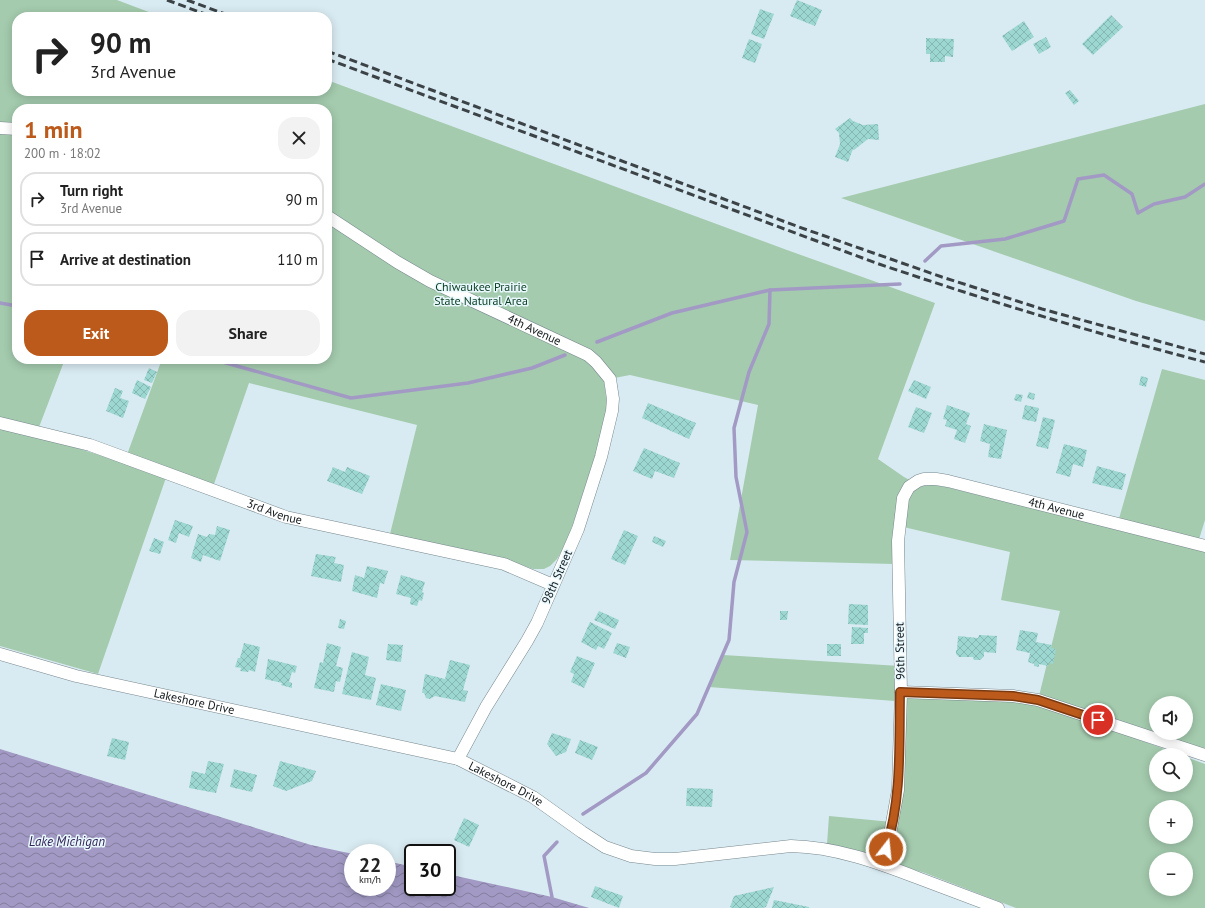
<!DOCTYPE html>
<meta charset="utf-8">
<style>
:root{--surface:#fff;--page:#f2f2f2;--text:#222;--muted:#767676;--line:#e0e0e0;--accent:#bb5a1a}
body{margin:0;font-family:"PT Sans",sans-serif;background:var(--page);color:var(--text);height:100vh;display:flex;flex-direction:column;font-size:15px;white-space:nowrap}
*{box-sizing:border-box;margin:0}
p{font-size:13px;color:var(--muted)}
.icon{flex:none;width:22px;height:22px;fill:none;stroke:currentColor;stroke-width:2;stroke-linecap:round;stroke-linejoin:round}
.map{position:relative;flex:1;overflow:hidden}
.details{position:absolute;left:12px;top:104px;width:320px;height:260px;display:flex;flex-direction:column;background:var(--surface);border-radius:16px;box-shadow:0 2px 10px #0003}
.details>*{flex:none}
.top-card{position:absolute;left:12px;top:12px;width:320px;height:84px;border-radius:16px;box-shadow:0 2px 10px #0003;background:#fff;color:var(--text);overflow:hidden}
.tools{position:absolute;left:1149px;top:696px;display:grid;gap:8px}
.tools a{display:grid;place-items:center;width:44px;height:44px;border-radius:50%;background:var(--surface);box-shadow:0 2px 10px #0003;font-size:20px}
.speed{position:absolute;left:344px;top:844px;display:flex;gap:8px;font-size:20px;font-weight:700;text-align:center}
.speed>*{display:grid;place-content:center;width:52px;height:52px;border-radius:50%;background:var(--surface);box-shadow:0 2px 10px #0003;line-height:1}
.speed small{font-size:10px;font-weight:400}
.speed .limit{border:2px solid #111;border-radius:6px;background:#fff;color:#111}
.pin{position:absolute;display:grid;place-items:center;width:34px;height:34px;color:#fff;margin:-17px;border:2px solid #fff;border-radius:50%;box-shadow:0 1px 4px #0007}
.me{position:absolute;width:44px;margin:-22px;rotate:16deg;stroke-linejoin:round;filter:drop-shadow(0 0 3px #0008)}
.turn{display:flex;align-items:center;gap:14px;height:84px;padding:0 12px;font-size:18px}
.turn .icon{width:52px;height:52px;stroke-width:2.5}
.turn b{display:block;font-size:28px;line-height:34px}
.round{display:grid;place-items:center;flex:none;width:42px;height:42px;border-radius:16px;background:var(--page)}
.summary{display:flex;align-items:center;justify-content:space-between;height:68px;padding:0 12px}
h1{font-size:24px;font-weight:800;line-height:30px;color:var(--accent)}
.button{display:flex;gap:8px;margin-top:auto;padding:8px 12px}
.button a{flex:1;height:46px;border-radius:16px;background:var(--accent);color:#fff;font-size:16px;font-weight:800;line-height:46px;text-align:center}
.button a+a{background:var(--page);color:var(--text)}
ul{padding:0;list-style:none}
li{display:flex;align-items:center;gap:12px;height:54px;margin:0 8px 6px;padding:0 4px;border:2px solid var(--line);border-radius:16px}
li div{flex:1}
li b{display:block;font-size:15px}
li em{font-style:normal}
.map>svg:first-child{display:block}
.park{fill:#a4cbae;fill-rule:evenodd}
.water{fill:url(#water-waves)}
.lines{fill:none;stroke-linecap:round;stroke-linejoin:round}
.stream{stroke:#a29ac4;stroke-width:3.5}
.building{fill:url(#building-cross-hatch)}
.minor-casing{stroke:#77878d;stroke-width:13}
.minor{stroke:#fff;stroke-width:12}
.rail{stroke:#3b4347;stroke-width:3;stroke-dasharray:8 4;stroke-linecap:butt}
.route-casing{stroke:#7a3a11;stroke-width:10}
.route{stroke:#bb5a1a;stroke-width:7}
.labels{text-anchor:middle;stroke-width:3;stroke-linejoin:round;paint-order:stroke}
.park-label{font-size:12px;fill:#093c1f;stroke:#e9f8fd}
.street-label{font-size:12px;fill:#11171a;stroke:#e9f8fd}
.water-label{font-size:13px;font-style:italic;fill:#34265a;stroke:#e9f8fd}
</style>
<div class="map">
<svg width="1205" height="908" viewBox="0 0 1205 908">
<defs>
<pattern id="water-waves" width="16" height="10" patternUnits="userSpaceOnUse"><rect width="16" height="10" fill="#a29ac4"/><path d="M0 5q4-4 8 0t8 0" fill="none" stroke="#837d9e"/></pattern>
<pattern id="building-cross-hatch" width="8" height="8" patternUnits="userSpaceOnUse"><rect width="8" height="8" fill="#9cd7d1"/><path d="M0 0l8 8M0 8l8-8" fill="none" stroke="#85b8b3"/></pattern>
</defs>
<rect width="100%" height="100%" fill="#d9ebf2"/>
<g class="park">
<path d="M 0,0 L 117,0 L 162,17 L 17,17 L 17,91 L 327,91 L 327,80 L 787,250 L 935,303 L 878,459 L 904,477 L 921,486 L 932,485 L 946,487 L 1116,529 L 1162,369 L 1205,380 L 1205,520 L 1196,549 L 1205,552 L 1205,750 L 1038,700 L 1060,611 L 1001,600 L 1010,552 L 895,525 L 894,564 L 730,560 L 758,405 L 630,375 L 604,380 L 607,406 L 605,417 L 599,443 L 578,509 L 566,544 L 557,559 L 550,566 L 544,569 L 533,569 L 505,559 L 390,534 L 417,425 L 249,383 L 214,484 L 169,469 L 98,674 L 0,646 ZM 17,109 L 327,109 L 327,359 L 162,359 L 124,463 L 36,435 L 65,359 L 17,359 ZM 1156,703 L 1186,703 L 1186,733 L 1156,733 Z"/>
<path d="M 1205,104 L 1205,321 L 1136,301 L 841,198 Z"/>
<path d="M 723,655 L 900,666 L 907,692 L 1024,698 L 1181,755 L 1156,755 L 1156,785 L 1186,785 L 1186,757 L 1205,764 L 1205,908 L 1016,908 L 925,873 L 827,844 L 829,816 L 892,822 L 895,701 L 709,687 ZM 1156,807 L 1186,807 L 1186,837 L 1156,837 ZM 1156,859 L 1186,859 L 1186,889 L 1156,889 Z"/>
</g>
<path class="water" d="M 0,749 L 311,845 L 353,854 L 353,887 L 387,887 L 387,861 L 413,867 L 413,887 L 447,887 L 447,874 L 552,897 L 589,908 L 0,908 Z"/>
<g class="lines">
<g class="stream">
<path d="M 925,261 L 941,246 L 1005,239 L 1064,221 L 1078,179 L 1104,175 L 1132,194 L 1138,213 L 1154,204 L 1185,197 L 1205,184"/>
<path d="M 0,303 L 17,306"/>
<path d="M 597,342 L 672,313 L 770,290 L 900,284"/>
<path d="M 212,359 L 351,398 L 468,383 L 532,368 L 565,355"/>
<path d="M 583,814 L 646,773 L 697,714 L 729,640 L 734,582 L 747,532 L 736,477 L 734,428 L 749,372 L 769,324 L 770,290"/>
<path d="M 552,897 L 544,856 L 557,842"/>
</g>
</g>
<g class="building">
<path d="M 797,0 L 822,10 L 815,26 L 790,16 Z"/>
<path d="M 760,9 L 774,14 L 764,39 L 751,34 Z"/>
<path d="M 1111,15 L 1123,27 L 1093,55 L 1082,44 Z"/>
<path d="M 1024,21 L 1034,37 L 1012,51 L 1002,36 Z"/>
<path d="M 1046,37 L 1051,47 L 1039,54 L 1033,44 Z"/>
<path d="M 926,38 L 954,39 L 953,57 L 945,56 L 945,62 L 930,62 L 930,54 L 926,54 Z"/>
<path d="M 749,39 L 762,44 L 755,63 L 742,58 Z"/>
<path d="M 1070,90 L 1079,101 L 1074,105 L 1065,93 Z"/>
<path d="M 850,118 L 853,121 L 863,125 L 878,124 L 879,140 L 868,139 L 854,150 L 853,149 L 848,162 L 835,157 L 840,144 L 839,133 L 835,129 Z"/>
<path d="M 149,368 L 157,372 L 152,383 L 144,380 Z"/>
<path d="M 1141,376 L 1148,378 L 1146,387 L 1139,385 Z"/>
<path d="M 137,380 L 151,387 L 145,399 L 132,393 Z"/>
<path d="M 914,380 L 931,387 L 926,399 L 908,391 Z"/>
<path d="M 115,388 L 123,391 L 120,398 L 129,401 L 123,418 L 106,411 Z"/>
<path d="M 1029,392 L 1035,394 L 1034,400 L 1027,398 Z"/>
<path d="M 1016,394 L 1023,395 L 1021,402 L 1014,400 Z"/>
<path d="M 648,403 L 696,423 L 689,439 L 642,418 Z"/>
<path d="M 947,405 L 970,413 L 966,424 L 971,426 L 965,443 L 954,439 L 957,430 L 945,426 L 947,420 L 943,419 Z"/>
<path d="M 1025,405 L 1039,408 L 1036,422 L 1022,419 Z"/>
<path d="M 916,407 L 932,413 L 924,433 L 908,427 Z"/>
<path d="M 1043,417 L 1055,420 L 1048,449 L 1036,446 Z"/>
<path d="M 984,424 L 1007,430 L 1001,459 L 988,457 L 990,444 L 980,441 Z"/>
<path d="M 1064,444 L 1087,450 L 1083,467 L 1073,464 L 1070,477 L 1056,473 Z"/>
<path d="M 644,448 L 680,463 L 674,478 L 655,471 L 652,479 L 633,471 Z"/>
<path d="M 1097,466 L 1126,474 L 1122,490 L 1092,483 Z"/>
<path d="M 333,467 L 345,472 L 347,467 L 370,476 L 362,494 L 327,481 Z"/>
<path d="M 175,520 L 193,526 L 189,537 L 179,533 L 176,543 L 168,540 Z"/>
<path d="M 217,526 L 230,530 L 220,561 L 203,555 L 201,562 L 191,558 L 198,534 L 207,537 L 209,534 L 215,535 Z"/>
<path d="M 624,530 L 638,536 L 625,565 L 611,559 Z"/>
<path d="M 654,536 L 666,541 L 663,547 L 652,542 Z"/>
<path d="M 154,538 L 164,542 L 160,554 L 149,551 Z"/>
<path d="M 316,554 L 336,557 L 334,563 L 344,565 L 341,582 L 311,576 Z"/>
<path d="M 367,566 L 388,571 L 384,584 L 380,583 L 377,598 L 352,591 L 355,575 L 364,578 Z"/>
<path d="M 401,575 L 425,582 L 422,592 L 424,593 L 422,601 L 419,600 L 417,606 L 410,604 L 411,598 L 396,594 Z"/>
<path d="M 849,604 L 868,605 L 868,625 L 848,624 Z"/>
<path d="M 599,611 L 619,620 L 615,629 L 594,620 Z"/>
<path d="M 780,611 L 788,611 L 787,620 L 780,620 Z"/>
<path d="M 340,619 L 346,621 L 344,629 L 338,628 Z"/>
<path d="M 590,622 L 612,633 L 604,649 L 598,646 L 596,650 L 581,642 Z"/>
<path d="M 852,627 L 868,628 L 868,633 L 864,633 L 864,644 L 851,644 Z"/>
<path d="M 1020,630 L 1038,633 L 1036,642 L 1052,645 L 1051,648 L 1056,649 L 1053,664 L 1049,663 L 1048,666 L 1039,664 L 1039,667 L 1034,666 L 1034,664 L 1028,662 L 1030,653 L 1016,650 Z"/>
<path d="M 979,635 L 997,636 L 996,653 L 984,652 L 984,656 L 980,660 L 974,660 L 973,657 L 959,657 L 956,654 L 956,650 L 957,650 L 958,636 L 978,638 Z"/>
<path d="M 244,643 L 260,647 L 255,672 L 249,670 L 248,672 L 240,671 L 241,668 L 235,667 L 238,658 L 240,658 Z"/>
<path d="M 327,643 L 341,647 L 336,666 L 343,668 L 340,682 L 336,681 L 334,692 L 314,688 L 320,662 L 323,663 Z"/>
<path d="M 617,643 L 630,647 L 626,658 L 613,653 Z"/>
<path d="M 388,644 L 403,645 L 401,662 L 386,660 Z"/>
<rect x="827" y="644" width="14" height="12"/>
<path d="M 352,652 L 369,657 L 365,675 L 376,678 L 371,700 L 342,694 Z"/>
<path d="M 577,656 L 595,663 L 584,688 L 571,682 L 574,674 L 570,672 Z"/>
<path d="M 268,659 L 297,666 L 295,673 L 292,672 L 289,682 L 292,683 L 292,688 L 281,685 L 282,683 L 265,679 Z"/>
<path d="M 450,660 L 470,665 L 463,690 L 468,691 L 465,702 L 435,696 L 430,699 L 426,698 L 424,693 L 422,693 L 425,674 L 445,679 Z"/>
<path d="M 381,684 L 406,690 L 401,711 L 376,705 Z"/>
<path d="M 552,733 L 571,739 L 566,752 L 556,756 L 547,744 Z"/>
<path d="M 112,738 L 129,742 L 125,760 L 107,756 Z"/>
<path d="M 580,740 L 598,747 L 592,760 L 575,753 Z"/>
<path d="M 208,761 L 224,764 L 216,793 L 189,788 L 192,771 L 205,774 Z"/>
<path d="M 280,761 L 316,771 L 312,781 L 286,791 L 273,786 Z"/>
<path d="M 234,769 L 257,775 L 252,792 L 230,787 Z"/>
<path d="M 687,788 L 713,789 L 712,807 L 686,806 Z"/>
<path d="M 464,818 L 479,825 L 469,847 L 454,840 Z"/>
<path d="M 595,886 L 623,896 L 619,908 L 591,897 Z"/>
<path d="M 774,887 L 766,907 L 762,908 L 733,908 L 730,907 L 734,896 Z"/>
<path d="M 774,900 L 809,907 L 809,908 L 772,908 Z"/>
</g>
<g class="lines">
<defs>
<g id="minor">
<path d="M 0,128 L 17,129"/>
<path id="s1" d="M 327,216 L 397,262 L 430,281 L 588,355 L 596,362 L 610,379 L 613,399 L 612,411 L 601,457 L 578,529 L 537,623 L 527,641 L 486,707 L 458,759"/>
<path id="s2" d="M 0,423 L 90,445 L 286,517 L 504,564 L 553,585"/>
<path id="s3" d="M 0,654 L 76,676 L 458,759 L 533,797 L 582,832 L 605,847 L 631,856 L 655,859 L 675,859 L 791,846 C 835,847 877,862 918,878 C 944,888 971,898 998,908"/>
<path d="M 901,692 L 1013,696 L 1038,700 L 1205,755"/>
<path id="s4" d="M 881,864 L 890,834 L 898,790 L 901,692 L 898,541 L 903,498 L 909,487 L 918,481 L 924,479 L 936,479 L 948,481 L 1205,546"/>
</g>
</defs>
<use href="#minor" class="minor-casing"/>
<use href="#minor" class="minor"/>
<g class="rail">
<path d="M 167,0 L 213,17"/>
<path d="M 187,0 L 233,17"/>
<path d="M 327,51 L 799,227 L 942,277 L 1042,309 L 1205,354"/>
<path d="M 327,59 L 876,263 C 985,300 1094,333 1205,362"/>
</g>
</g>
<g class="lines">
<defs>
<path id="route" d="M 886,849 C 902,798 899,745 900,692 L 1013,696 L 1038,700 L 1098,720"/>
</defs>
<use href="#route" class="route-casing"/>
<use href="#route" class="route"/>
</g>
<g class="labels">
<g class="park-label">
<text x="481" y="291">Chiwaukee Prairie<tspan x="481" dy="14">State Natural Area</tspan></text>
</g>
<g class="street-label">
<text dy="4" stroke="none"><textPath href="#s1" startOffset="237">4th Avenue</textPath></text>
<text dy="4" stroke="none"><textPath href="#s4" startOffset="534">4th Avenue</textPath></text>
<text dy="4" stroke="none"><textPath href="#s2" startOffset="289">3rd Avenue</textPath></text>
<text transform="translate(557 577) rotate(-66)" y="4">98th Street</text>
<text transform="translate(900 651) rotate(-91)" y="4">96th Street</text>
<text dy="4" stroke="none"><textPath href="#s3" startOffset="200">Lakeshore Drive</textPath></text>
<text dy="4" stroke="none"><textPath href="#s3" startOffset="524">Lakeshore Drive</textPath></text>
</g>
<g class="water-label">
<text x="67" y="846">Lake Michigan</text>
</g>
</g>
</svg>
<div class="tools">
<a><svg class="icon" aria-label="sound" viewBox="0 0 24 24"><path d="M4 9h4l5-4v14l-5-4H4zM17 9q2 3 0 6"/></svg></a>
<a><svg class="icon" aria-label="search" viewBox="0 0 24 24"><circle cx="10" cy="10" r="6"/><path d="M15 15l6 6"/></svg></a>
<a>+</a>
<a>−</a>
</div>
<div class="speed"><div>22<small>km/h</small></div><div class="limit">30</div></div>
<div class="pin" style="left:1098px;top:720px;background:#d93025"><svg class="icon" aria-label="arrive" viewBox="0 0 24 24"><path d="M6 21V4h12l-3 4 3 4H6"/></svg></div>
<svg class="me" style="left:886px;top:849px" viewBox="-20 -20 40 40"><circle r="17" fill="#bb5a1a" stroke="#fff" stroke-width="3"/><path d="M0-11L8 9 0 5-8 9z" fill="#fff"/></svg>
<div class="top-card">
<div class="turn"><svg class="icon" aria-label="right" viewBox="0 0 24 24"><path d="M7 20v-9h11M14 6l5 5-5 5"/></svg><div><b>90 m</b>3rd Avenue</div></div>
</div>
<section class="details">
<div class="summary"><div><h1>1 min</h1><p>200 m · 18:02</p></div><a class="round"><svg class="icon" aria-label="close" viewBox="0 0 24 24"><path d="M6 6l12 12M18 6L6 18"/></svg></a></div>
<ul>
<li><svg class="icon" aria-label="right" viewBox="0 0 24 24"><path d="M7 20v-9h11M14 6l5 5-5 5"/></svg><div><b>Turn right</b><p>3rd Avenue</p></div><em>90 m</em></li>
<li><svg class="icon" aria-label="arrive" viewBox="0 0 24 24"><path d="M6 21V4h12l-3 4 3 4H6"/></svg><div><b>Arrive at destination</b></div><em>110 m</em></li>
</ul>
<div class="button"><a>Exit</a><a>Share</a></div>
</section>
</div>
